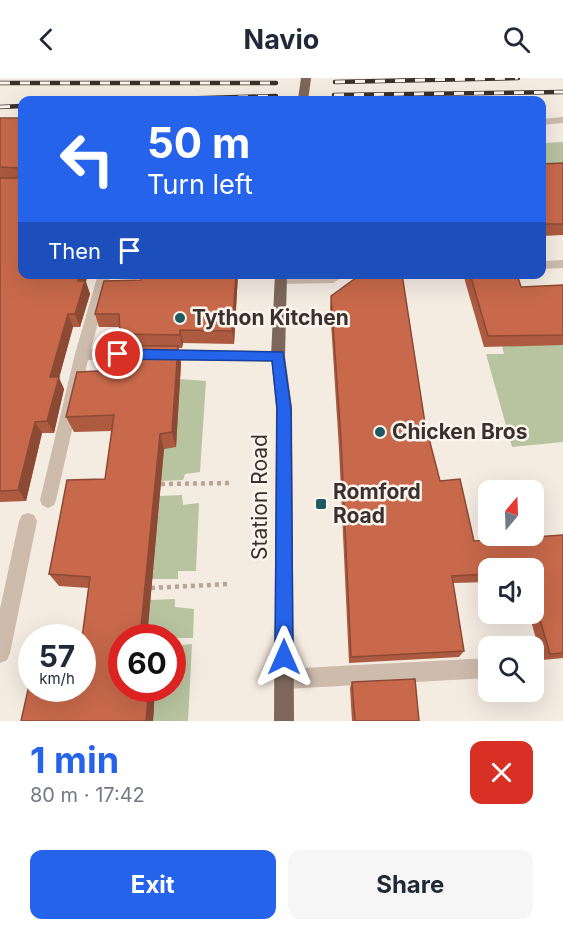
<!DOCTYPE html>
<meta charset="utf-8">
<style>
:root{--surface:#fff;--page:#f6f6f7;--text:#1f2937;--muted:#747a83;--accent:#2563eb}
body{margin:0;font-family:Inter,sans-serif;background:var(--page);color:var(--text);height:100vh;display:flex;flex-direction:column;font-size:22px;white-space:nowrap}
*{box-sizing:border-box;margin:0}
p{font-size:20px;color:var(--muted)}
.icon{flex:none;width:33px;height:33px;fill:none;stroke:currentColor;stroke-width:2;stroke-linecap:round;stroke-linejoin:round}
.map{position:relative;height:643px;overflow:hidden}
.drawer{display:flex;flex-direction:column;background:var(--surface);flex:1}
.drawer>*{flex:none}
.top-card{position:absolute;left:18px;top:18px;width:528px;height:183px;border-radius:12px;box-shadow:0 6px 24px #0002;background:#2563eb;color:#fff;overflow:hidden}
.needle{width:39px;rotate:19deg}
.controls{position:absolute;left:478px;top:402px;display:grid;gap:12px}
.controls a{display:grid;place-items:center;width:66px;height:66px;border-radius:12px;background:var(--surface);box-shadow:0 6px 24px #0002;font-size:30px}
.speed{position:absolute;left:18px;top:546px;display:flex;gap:12px;font-size:30px;font-weight:700;text-align:center}
.speed>*{display:grid;place-content:center;width:78px;height:78px;border-radius:50%;background:var(--surface);box-shadow:0 6px 24px #0002;line-height:1}
.speed small{font-size:15px;font-weight:400}
.speed .limit{border:9px solid #d22;background:#fff;color:#111}
.pin{position:absolute;display:grid;place-items:center;width:51px;height:51px;color:#fff;margin:-26px;border:3px solid #fff;border-radius:50%;box-shadow:0 2px 6px #0007}
.me{position:absolute;width:66px;margin:-33px;rotate:0deg;stroke-linejoin:round;filter:drop-shadow(0 0 4px #0008)}
.turn{display:flex;align-items:center;gap:21px;height:126px;padding:0 30px;font-size:27px}
.turn .icon{width:78px;height:78px;stroke-width:2.5}
.turn b{display:block;font-size:42px;line-height:51px}
.then{display:flex;align-items:center;height:57px;padding:0 30px;background:#0003;gap:12px;font-size:22px}
.round{display:grid;place-items:center;flex:none;width:63px;height:63px;border-radius:12px;background:var(--page)}
.head{display:flex;align-items:center;justify-content:space-between;height:102px;padding:0 30px}
h1{font-size:36px;font-weight:700;line-height:45px;color:var(--accent)}
.cta{display:flex;gap:12px;margin-top:auto;padding:12px 30px}
.cta a{flex:1;height:69px;border-radius:12px;background:var(--accent);color:#fff;font-size:24px;font-weight:700;line-height:69px;text-align:center}
.cta a+a{background:var(--page);color:var(--text)}
header{display:flex;justify-content:space-between;align-items:center;height:78px;padding:0 30px;background:var(--surface);font-size:27px;font-weight:700}
.map>svg:first-child{display:block}
.green{fill:#b8c4a0}
.lines{fill:none;stroke-linecap:round;stroke-linejoin:round}
.path{stroke:#b9a596;stroke-width:4.5;stroke-dasharray:4 4;stroke-linecap:butt}
.lane{fill:#cdbbac;fill-rule:evenodd}
.street{fill:#cdbbac;fill-rule:evenodd}
.primary{fill:#7d675c;fill-rule:evenodd}
.rail-casing{stroke:#3b302b;stroke-width:4.5}
.rail{stroke:#fbf5ee;stroke-width:3;stroke-dasharray:10;stroke-linecap:butt}
.primary-bridge{stroke:#7d675c;stroke-width:10}
.wall{fill:#ac5a40}
.shaded-wall{fill:#8c4a34}
.building{fill:#c8694b;stroke:#8c4a34;stroke-width:1.5}
.route{fill:#2563eb;stroke:#184099;stroke-width:1.5}
.poi-dot{fill:#1f5a5e;stroke:#fbf5ee;stroke-width:2}
.labels{text-anchor:middle;stroke-width:5;stroke-linejoin:round;paint-order:stroke}
.poi-label{font-size:21px;font-weight:bold;fill:#3b302b;stroke:#fbf5ee;text-anchor:start}
.street-label{font-size:21px;fill:#3b302b;stroke:#fbf5ee}
</style>
<header><svg class="icon" aria-label="back" viewBox="0 0 24 24"><path d="M15 5l-7 7 7 7"/></svg>Navio<svg class="icon" aria-label="search" viewBox="0 0 24 24"><circle cx="10" cy="10" r="6"/><path d="M15 15l6 6"/></svg></header>
<div class="map">
<svg width="563" height="643" viewBox="0 0 563 643">
<rect width="100%" height="100%" fill="#f4ebe1"/>
<g class="green">
<path d="M 563,64 L 563,96 L 542,116 L 542,65 Z"/>
<path d="M 563,266 L 563,364 L 512,369 L 486,276 L 504,276 L 502,268 Z"/>
<path d="M 180,301 L 206,303 L 200,394 L 185,396 L 183,402 L 161,403 L 164,371 Z"/>
<path d="M 182,417 L 183,427 L 199,425 L 196,493 L 178,493 L 178,501 L 152,501 L 160,418 Z"/>
<path d="M 175,521 L 175,529 L 194,531 L 193,560 L 147,560 L 150,522 Z"/>
<path d="M 192,566 L 188,643 L 152,643 L 155,611 L 172,610 L 173,568 Z"/>
</g>
<g class="lines">
<g class="path">
<path d="M 161,406 L 233,405"/>
<path d="M 151,510 L 229,506"/>
</g>
<g class="lane">
<path d="M 563,39 L 563,45 L 542,47 L 542,41 Z"/>
<path d="M 98,196 L 111,196 L 91,271 L 278,273 L 285,278 L 278,283 L 88,282 L 56,422 L 54,427 L 48,430 L 42,427 L 40,422 L 75,276 Z"/>
<path d="M 28,435 L 34,437 L 37,443 L 10,575 L 7,582 L 0,585 L 0,531 L 19,443 L 22,437 Z"/>
<path d="M 489,580 L 489,600 L 284,611 L 277,608 L 274,601 L 277,594 L 284,591 Z"/>
</g>
<g class="street">
<path d="M 563,182 L 563,190 L 542,191 L 542,183 Z"/>
<path d="M 281,196 L 348,196 L 333,205 L 281,206 L 275,201 Z"/>
</g>
<path class="primary" d="M 275,196 L 287,196 L 285,278 L 292,330 L 294,643 L 274,643 L 276,330 L 271,278 Z"/>
<defs>
<g id="rail">
<path d="M 335,4 L 518,0"/>
<path d="M 0,5 L 276,5"/>
<path d="M 334,17 L 563,14"/>
<path d="M 138,22 L 276,18"/>
<path d="M 0,29 L 22,28"/>
</g>
</defs>
<use href="#rail" class="rail-casing"/>
<use href="#rail" class="rail"/>
<path class="primary-bridge" d="M 303,22 L 306,0"/>
</g>
<g class="wall">
<path d="M 0,40 L 86,204 L 90,216 L 80,249 L 73,249 L 59,300 L 64,311 L 54,355 L 42,355 L 26,423 L 0,424 Z"/>
<path d="M 563,85 L 563,157 L 542,158 L 542,86 Z"/>
<path d="M 142,196 L 238,196 L 234,266 L 183,265 L 182,270 L 178,270 L 181,285 L 176,369 L 164,371 L 147,559 L 122,610 L 155,610 L 153,643 L 82,610 L 89,510 L 59,508 L 49,496 L 105,401 L 112,353 L 74,354 L 66,339 L 121,292 L 123,268 L 120,256 L 119,249 L 99,249 L 95,236 L 141,202 Z"/>
<path d="M 354,196 L 402,196 L 425,345 L 440,403 L 474,463 L 563,457 L 563,580 L 542,582 L 529,536 L 534,536 L 534,490 L 489,490 L 489,504 L 453,505 L 464,573 L 459,579 L 349,585 L 339,371 L 330,229 L 331,218 L 355,201 Z"/>
<path d="M 463,196 L 517,196 L 521,209 L 563,207 L 563,267 L 484,269 Z"/>
<path d="M 352,604 L 419,643 L 352,643 L 350,610 Z"/>
</g>
<g class="shaded-wall">
<path d="M 80,196 L 88,196 L 86,204 L 90,216 L 80,249 L 75,236 L 78,203 Z"/>
<path d="M 236,196 L 238,196 L 234,266 L 232,253 Z"/>
<path d="M 68,236 L 73,249 L 59,300 L 64,311 L 54,355 L 47,343 L 50,299 Z"/>
<path d="M 180,252 L 183,265 L 182,270 L 180,257 Z"/>
<path d="M 178,268 L 181,285 L 176,369 L 172,354 Z"/>
<path d="M 35,344 L 42,355 L 26,423 L 18,412 Z"/>
<path d="M 160,356 L 164,371 L 147,560 L 140,560 Z"/>
<path d="M 149,610 L 155,610 L 153,643 L 146,643 Z"/>
</g>
<g class="building">
<path d="M 0,40 L 22,40 L 22,196 L 80,196 L 78,203 L 85,203 L 75,236 L 68,236 L 50,299 L 59,299 L 47,343 L 35,344 L 18,412 L 0,413 L 0,100 L 17,100 L 19,97 L 18,90 L 0,89 Z"/>
<path d="M 563,85 L 563,146 L 542,146 L 542,86 Z"/>
<path d="M 142,196 L 236,196 L 232,253 L 180,252 L 180,257 L 120,256 L 119,236 L 95,236 L 104,203 L 141,202 Z"/>
<path d="M 357,196 L 402,196 L 425,345 L 440,403 L 460,401 L 474,463 L 563,457 L 563,575 L 550,576 L 534,521 L 534,490 L 489,490 L 489,496 L 452,498 L 464,573 L 351,579 L 341,361 L 331,218 L 357,199 Z"/>
<path d="M 470,196 L 517,196 L 521,209 L 563,207 L 563,257 L 488,258 Z"/>
<path d="M 119,268 L 178,268 L 172,354 L 160,356 L 140,559 L 153,560 L 122,560 L 122,610 L 149,610 L 146,643 L 21,643 L 32,594 L 32,610 L 82,610 L 82,560 L 90,499 L 49,496 L 67,402 L 105,401 L 114,337 L 66,339 L 77,294 L 121,292 Z"/>
<path d="M 415,601 L 419,643 L 355,643 L 352,604 Z"/>
</g>
<path class="route" d="M 118,271 L 283,274 L 291,330 L 293,579 L 290,585 L 284,588 L 278,585 L 275,579 L 277,330 L 272,283 L 118,281 L 112,276 Z"/>
<g class="poi-dot">
<circle cx="180" cy="240" r="6"/>
<circle cx="380" cy="354" r="6"/>
<rect x="315" y="420" width="12" height="12" rx="3"/>
</g>
<g class="labels">
<g class="poi-label">
<text x="192" y="247">Tython Kitchen</text>
<text x="392" y="361">Chicken Bros</text>
<text x="333" y="421">Romford<tspan x="333" dy="24">Road</tspan></text>
</g>
<g class="street-label">
<text transform="translate(260 419) rotate(-90)" y="7">Station Road</text>
</g>
</g>
</svg>
<div class="controls">
<a><svg class="needle" viewBox="-14 -14 28 28"><path d="M0-13l5 13h-10z" fill="#e53935"/><path d="M0 13l5-13h-10z" fill="#747a83"/></svg></a>
<a><svg class="icon" aria-label="sound" viewBox="0 0 24 24"><path d="M4 9h4l5-4v14l-5-4H4zM17 9q2 3 0 6"/></svg></a>
<a><svg class="icon" aria-label="search" viewBox="0 0 24 24"><circle cx="10" cy="10" r="6"/><path d="M15 15l6 6"/></svg></a>
</div>
<div class="speed"><div>57<small>km/h</small></div><div class="limit">60</div></div>
<div class="pin" style="left:118px;top:276px;background:#d93025"><svg class="icon" aria-label="arrive" viewBox="0 0 24 24"><path d="M6 21V4h12l-3 4 3 4H6"/></svg></div>
<svg class="me" style="left:284px;top:579px" viewBox="-20 -20 40 40"><path d="M0-17L14 15 0 8-14 15z" fill="#2563eb" stroke="#fff" stroke-width="4"/></svg>
<div class="top-card">
<div class="turn"><svg class="icon" aria-label="left" viewBox="0 0 24 24"><path d="M17 20v-9H6M10 6l-5 5 5 5"/></svg><div><b>50 m</b>Turn left</div></div>
<div class="then">Then<svg class="icon" aria-label="arrive" viewBox="0 0 24 24"><path d="M6 21V4h12l-3 4 3 4H6"/></svg></div>
</div>
</div>
<section class="drawer">
<div class="head"><div><h1>1 min</h1><p>80 m · 17:42</p></div><a class="round" style="background:#d93025;color:#fff"><svg class="icon" aria-label="close" viewBox="0 0 24 24"><path d="M6 6l12 12M18 6L6 18"/></svg></a></div>
<div class="cta"><a>Exit</a><a>Share</a></div>
</section>
